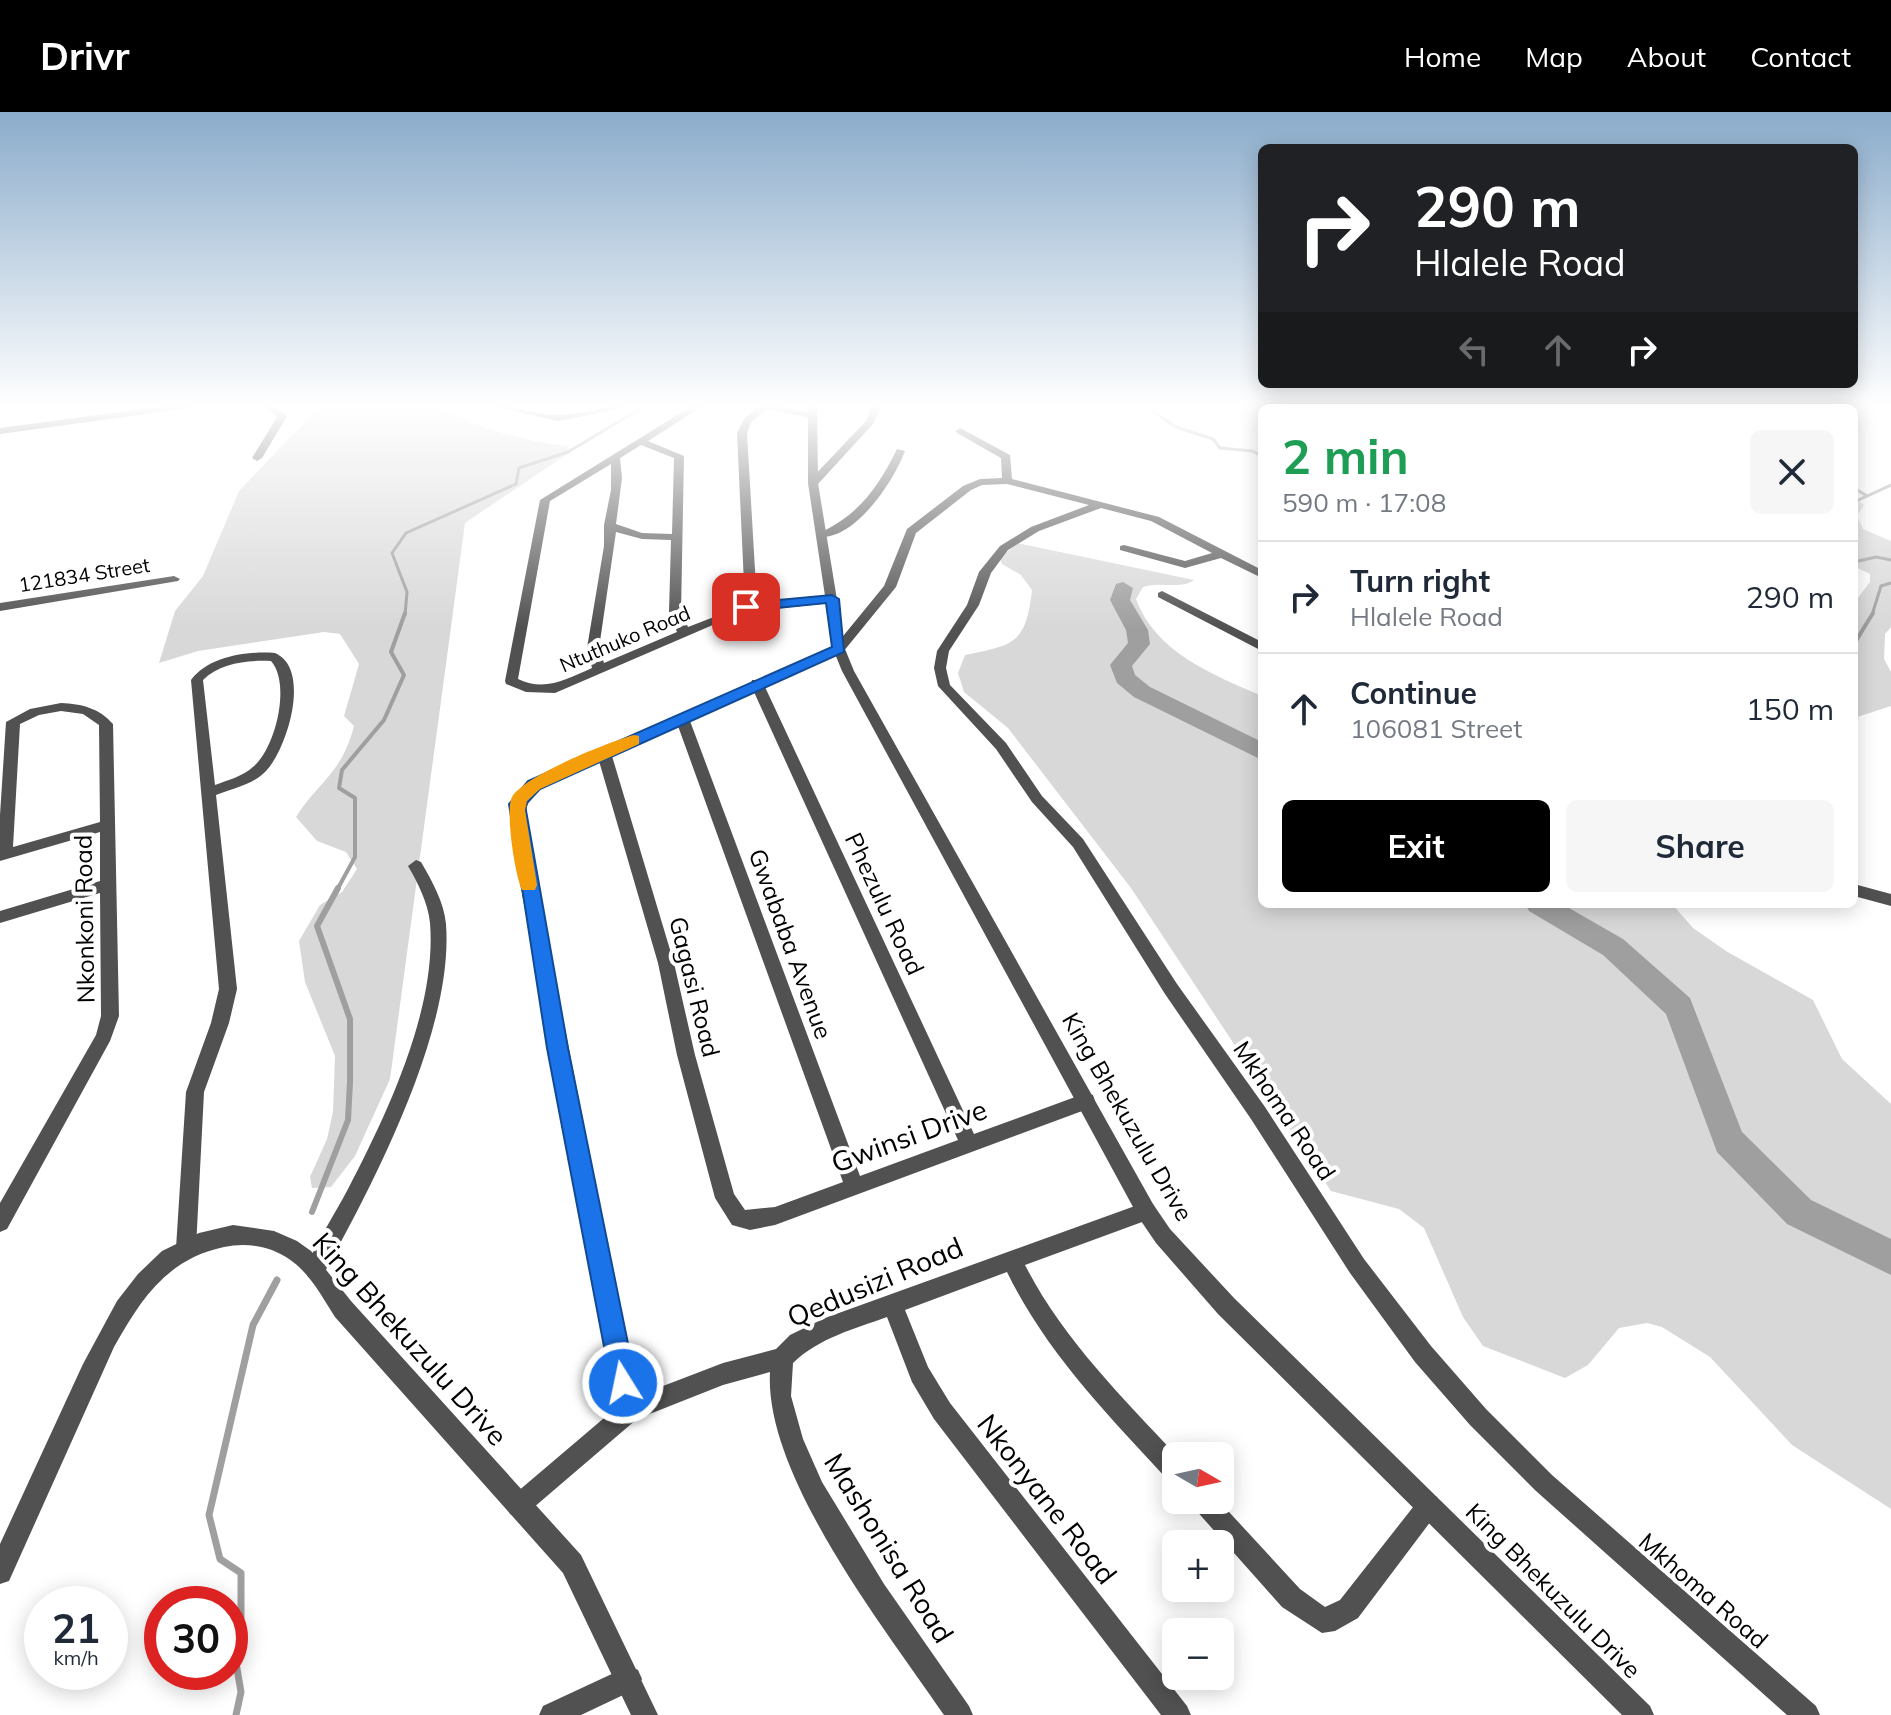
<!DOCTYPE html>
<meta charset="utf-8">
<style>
:root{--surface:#fff;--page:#f6f6f7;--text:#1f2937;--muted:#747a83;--line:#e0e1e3;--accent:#000}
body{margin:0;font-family:Mulish,sans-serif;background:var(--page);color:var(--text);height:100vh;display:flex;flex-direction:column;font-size:30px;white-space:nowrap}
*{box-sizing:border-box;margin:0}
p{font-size:26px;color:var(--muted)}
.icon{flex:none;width:44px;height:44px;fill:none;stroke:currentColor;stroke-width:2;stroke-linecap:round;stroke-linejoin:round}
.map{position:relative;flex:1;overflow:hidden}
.panel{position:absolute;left:1258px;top:292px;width:600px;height:504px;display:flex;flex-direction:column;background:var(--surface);border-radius:12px;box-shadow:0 4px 20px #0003}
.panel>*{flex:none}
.guide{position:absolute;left:1258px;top:32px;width:600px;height:244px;border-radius:12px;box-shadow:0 4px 20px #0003;background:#202124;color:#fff;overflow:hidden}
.needle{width:52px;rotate:99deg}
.controls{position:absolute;left:1162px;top:1330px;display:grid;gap:16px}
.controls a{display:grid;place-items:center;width:72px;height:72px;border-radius:12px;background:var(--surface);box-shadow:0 4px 20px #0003;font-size:40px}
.speed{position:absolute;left:24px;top:1474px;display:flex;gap:16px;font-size:40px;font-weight:700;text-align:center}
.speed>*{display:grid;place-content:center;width:104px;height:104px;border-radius:50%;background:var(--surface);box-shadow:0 4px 20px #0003;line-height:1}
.speed small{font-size:20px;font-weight:400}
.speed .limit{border:12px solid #d22;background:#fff;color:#111}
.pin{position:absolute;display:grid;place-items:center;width:68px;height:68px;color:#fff;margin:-34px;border-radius:16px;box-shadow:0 4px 12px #0006}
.me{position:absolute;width:88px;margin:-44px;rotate:350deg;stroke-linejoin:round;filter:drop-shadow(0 0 6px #0008)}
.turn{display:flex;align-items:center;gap:28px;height:168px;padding:0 24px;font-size:36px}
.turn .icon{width:104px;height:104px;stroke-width:2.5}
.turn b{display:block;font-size:56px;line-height:68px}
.lanes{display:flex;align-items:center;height:76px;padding:0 24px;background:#0003;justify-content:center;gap:40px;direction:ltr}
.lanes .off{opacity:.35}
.round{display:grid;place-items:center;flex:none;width:84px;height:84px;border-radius:12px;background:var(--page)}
.head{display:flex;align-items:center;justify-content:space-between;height:136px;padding:0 24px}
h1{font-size:48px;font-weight:700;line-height:60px;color:#1e9e55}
.action{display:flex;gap:16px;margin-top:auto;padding:16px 24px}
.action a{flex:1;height:92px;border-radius:12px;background:var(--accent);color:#fff;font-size:32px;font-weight:700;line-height:92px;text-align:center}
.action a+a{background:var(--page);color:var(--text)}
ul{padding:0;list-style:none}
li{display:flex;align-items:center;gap:24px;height:112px;padding:0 24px;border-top:2px solid var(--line)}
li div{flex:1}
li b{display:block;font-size:30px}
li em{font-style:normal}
header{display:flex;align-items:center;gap:48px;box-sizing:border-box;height:112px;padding:0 40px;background:var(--accent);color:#fff}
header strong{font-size:38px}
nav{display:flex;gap:44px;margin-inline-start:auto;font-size:28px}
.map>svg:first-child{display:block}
.green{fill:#d8d8d8}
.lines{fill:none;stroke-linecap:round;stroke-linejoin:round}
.stream-far3{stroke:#9f9f9f;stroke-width:3}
.stream-far2{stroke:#9f9f9f;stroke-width:4}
.stream-far1{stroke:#9f9f9f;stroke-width:6}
.stream{stroke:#9f9f9f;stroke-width:7}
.river{fill:#9f9f9f;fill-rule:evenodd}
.minor{fill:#515151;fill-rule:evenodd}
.tertiary{fill:#515151;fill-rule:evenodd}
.route{fill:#1a73e8;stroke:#114b97;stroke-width:2}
.slow{fill:#f59e0b}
.labels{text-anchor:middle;stroke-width:8;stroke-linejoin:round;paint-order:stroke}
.far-street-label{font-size:20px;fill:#000;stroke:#fff}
.street-label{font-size:24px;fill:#000;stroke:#fff}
.near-street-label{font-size:28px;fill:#000;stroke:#fff}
</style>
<header>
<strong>Drivr</strong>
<nav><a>Home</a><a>Map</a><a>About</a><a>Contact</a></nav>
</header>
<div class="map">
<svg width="1891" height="1603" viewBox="0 0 1891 1603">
<rect width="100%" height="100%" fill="#fff"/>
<g class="green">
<path d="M 322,292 L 447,292 L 447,299 C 483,318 527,330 568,334 L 570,340 L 465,411 L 390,967 L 355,1044 L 331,1075 L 312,1076 L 310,1065 L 327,1027 L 333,1000 L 335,944 L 305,870 L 299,829 L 320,793 L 342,780 L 357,757 L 346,740 L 317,729 L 296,705 C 320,668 342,661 354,614 L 344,604 L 359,552 L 340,522 L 324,520 L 198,539 L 159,551 L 175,499 L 203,464 L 239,379 Z"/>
<path d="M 1854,386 L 1864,393 L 1857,404 L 1863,417 L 1891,429 L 1891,515 L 1885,522 L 1884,547 L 1891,560 L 1891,594 L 1854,606 L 1854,491 L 1870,470 L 1870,462 L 1854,454 Z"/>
<path d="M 1017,431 L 1194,468 C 1181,478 1160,469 1143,475 L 1136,487 C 1155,540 1213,563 1262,584 L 1262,792 L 1672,792 L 1693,816 L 1726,839 L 1813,888 L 1842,947 L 1891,992 L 1891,1397 L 1792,1333 L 1710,1245 L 1662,1215 L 1647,1211 L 1619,1216 L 1588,1253 L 1565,1266 L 1483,1234 L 1463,1205 L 1424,1116 L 1399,1097 L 1331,1079 L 1131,776 L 1008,616 L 964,580 L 958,561 L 965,543 C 1014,533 1026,532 1032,478 L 1021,463 L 1002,452 L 1000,446 Z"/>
</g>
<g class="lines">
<g class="stream-far3">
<path d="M 1142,292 L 1176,315 L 1213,327 L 1220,336 L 1252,339 L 1262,344"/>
<path d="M 1700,292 L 1706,296"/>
<path d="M 1391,296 L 1393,292"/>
<path d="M 1854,376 L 1867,384"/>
<path d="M 1854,390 L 1891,373"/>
<path d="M 1854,450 L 1876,445 L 1891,448"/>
<path d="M 405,503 L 407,480 L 392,441 L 406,421 L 516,372 L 519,356 L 568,340 L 643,295"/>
<path d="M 1872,503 L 1881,474 L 1891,471"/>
</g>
<g class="stream-far2">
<path d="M 1854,532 L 1873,501"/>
<path d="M 337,778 L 355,745 L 355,686 L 339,676 L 342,658 L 384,608 L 404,563 L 391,540 L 405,501"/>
</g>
<path class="stream-far1" d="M 312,1100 L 348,1008 L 350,970 L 350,907 L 317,814 L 338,776"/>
<path class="stream" d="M 236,1603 L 241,1580 L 235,1545 L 241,1505 L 241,1461 L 220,1447 L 209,1403 L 253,1213 L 277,1168"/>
<g class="river">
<path d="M 1123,470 L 1133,476 L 1130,488 L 1148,518 L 1150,532 L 1132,554 L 1135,563 L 1150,575 L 1262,630 L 1262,648 L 1134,585 L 1117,571 L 1110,553 L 1128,531 L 1126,518 L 1110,488 L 1116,472 Z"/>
<path d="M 1525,792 L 1562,792 L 1623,827 L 1690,886 L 1742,1020 L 1811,1088 L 1891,1127 L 1891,1163 L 1787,1112 L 1717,1040 L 1666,902 L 1603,843 L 1529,799 Z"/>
</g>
<g class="minor">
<path d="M 179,292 L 202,292 L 197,295 L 0,322 L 0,316 Z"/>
<path d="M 263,292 L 273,292 L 287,304 L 262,346 L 257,349 L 252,346 L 277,305 Z"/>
<path d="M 484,292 C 510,291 536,304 561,303 C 589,301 615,291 644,292 L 558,309 Z"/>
<path d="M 695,292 L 706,292 L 648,329 L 684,344 L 681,500 L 688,515 L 745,493 L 737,321 L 744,307 L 758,295 L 754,292 L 770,292 L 817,303 L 812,306 L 767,297 L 751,310 L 747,321 L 757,492 L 832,483 L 838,487 L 832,491 L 743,500 L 555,581 L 526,580 L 506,572 L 505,569 L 540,388 ZM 641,333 L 674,346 L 672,422 L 642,421 L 616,412 L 622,366 L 620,346 ZM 611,352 L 611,378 L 604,413 L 604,434 L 587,536 L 592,556 C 567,567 545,580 518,567 L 550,389 ZM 616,420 L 642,427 L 671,428 L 669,500 L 677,520 L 604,551 L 599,536 Z"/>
<path d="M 873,292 L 882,292 L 873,312 L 817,373 L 809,373 L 809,369 L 866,309 Z"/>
<path d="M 1255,292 L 1289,292 C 1281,297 1263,297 1255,292 Z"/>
<path d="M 1541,292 L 1549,292 L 1549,296 L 1539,296 Z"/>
<path d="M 1557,292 L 1569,292 L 1575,296 L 1563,296 Z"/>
<path d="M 960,316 L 1010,343 L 1012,367 L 1159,405 L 1262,458 L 1262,466 L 1221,446 L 1185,456 L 1120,438 L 1120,434 L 1124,433 L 1185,449 L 1212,441 L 1151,409 L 1101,396 L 1039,419 L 1008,438 L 991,461 L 979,493 L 949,539 L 946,556 L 950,573 L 1006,631 L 1042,684 L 1083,727 L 1177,872 L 1265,995 L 1364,1147 L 1431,1234 L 1486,1297 L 1552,1363 L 1816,1594 L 1820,1603 L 1787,1603 L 1536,1379 L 1470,1313 L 1415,1250 L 1350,1161 L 1251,1007 L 1165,882 L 1073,735 L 1032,690 L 996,637 L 938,574 L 934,556 L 937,539 L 967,493 L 979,460 L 1000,434 L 1031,415 L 1089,393 L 1007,372 L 982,373 L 971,378 L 916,421 L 896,475 L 843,540 L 765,575 L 974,1022 L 1086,981 L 1093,983 L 1095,989 L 1093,995 L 775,1113 L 750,1118 L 732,1113 L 715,1086 L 677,943 L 658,851 L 599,649 L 539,676 C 521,693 525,711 529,733 L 637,1284 L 723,1251 L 776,1237 L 790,1223 L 825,1206 L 1146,1090 L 1153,1092 L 1156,1099 L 1153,1106 L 1025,1153 C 1063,1227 1121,1284 1177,1344 L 1176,1372 L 1168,1368 C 1108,1303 1046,1240 1007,1160 L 905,1198 L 928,1255 L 950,1291 L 1187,1594 L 1191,1603 L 1161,1603 L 934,1307 L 912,1270 L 887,1205 C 854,1217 819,1226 793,1251 L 791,1284 L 803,1327 L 822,1370 L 884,1472 L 969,1594 L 973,1603 L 944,1603 C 886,1518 764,1364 770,1260 L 723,1273 L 637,1307 L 526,1402 L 518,1406 L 510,1402 L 506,1394 L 510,1386 L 617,1295 L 513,733 C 510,707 508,688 529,670 L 751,571 L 752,568 L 759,568 L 835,534 L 884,474 L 907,417 L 963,374 L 980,367 L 1002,366 L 1001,346 L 957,321 L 955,319 ZM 754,580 L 958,1028 L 860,1064 L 690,609 ZM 678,614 L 843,1070 L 775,1095 L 745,1098 L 734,1082 L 695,943 L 674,851 L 612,644 Z"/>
<path d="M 897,337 L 905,339 C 894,369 855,428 819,425 L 819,421 C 858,404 879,374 897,337 Z"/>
<path d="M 174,464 L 180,467 L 178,469 L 0,499 L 0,491 Z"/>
<path d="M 1162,479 L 1262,530 L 1262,539 L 1158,485 L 1158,481 Z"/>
<path d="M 275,541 C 312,557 287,637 266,659 C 254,672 232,677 216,683 L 237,877 L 229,911 L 204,980 L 196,1136 L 193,1143 L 186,1146 L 179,1143 L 176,1136 L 186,980 L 211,911 L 219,877 L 191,568 C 209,544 247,539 275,541 ZM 271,549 C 291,571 276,635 254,654 C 244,664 228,668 215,673 L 203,568 C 220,551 248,548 271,549 Z"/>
<path d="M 61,591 C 82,592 99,596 113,612 L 119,904 L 110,929 L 7,1117 L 0,1120 L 0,1091 L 96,923 L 101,904 L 100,781 L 0,811 L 0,799 L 100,769 L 100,720 L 0,749 L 0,703 L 6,610 L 30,597 ZM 61,599 L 83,602 L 99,613 L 100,710 L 13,735 L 20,612 L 39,603 Z"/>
<path d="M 416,748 L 421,750 C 432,769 444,790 446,812 C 454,919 373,1072 322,1165 L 315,1168 L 308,1165 L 305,1158 C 316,1130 334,1104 348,1077 C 387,1002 437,897 430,811 C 428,791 418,771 408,754 Z"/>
<path d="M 1854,772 L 1891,782 L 1891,794 L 1854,784 Z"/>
<path d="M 1429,1381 L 1437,1385 L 1441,1393 L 1437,1401 L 1358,1506 L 1335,1519 L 1322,1521 L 1282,1495 L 1194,1396 L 1190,1388 L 1218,1388 L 1300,1477 L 1325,1495 L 1340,1488 L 1421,1385 Z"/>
<path d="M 629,1554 L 638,1558 L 642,1567 L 638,1576 L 581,1603 L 539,1603 L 543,1594 Z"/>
</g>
<g class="tertiary">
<path d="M 808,292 L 817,292 L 818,371 L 845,537 L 854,559 L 1153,1092 L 1170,1117 L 1234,1186 L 1650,1594 L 1654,1603 L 1622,1603 L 1218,1202 L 1156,1131 L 1139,1106 L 842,559 L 833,537 L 808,371 Z"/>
<path d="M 233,1113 L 274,1119 L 297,1129 L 311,1139 L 351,1189 L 581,1443 L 658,1603 L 631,1603 L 563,1461 L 335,1205 C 322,1185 310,1161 289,1147 C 271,1134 246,1130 224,1135 C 167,1147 141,1187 114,1235 L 9,1469 L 0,1472 L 0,1432 L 83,1252 L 117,1189 L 138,1162 L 162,1139 L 199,1121 Z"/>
</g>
</g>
<linearGradient id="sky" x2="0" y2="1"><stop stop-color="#8baccb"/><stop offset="0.57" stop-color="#fff"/><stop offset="1" stop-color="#fff" stop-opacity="0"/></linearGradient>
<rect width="1891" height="516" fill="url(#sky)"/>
<path class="route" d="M 832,483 L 839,487 L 844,540 L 540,677 L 525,693 L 568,936 L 636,1271 L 632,1280 L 623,1283 L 614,1280 L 611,1271 L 547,936 L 509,692 L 528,669 L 832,535 L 826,491 L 746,499 L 739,495 L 746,491 Z"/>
<path class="slow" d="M 634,623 L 639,624 L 639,632 L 540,677 L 527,689 L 525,698 L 537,773 L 535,778 L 522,778 C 515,764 505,698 512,685 C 524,664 608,630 634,623 Z"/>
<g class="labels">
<g class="far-street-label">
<text transform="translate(84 463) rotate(-9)" y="7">121834 Street</text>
<text transform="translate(625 527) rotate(-23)" y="7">Ntuthuko Road</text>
</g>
<g class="street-label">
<text transform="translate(884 792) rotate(65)" y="8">Phezulu Road</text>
<text transform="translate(85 807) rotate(-91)" y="8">Nkonkoni Road</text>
<text transform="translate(790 832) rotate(70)" y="8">Gwababa Avenue</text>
<text transform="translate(694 875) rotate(76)" y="8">Gagasi Road</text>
<text transform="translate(1284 999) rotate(56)" y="8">Mkhoma Road</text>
<text transform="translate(1127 1005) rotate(60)" y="8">King Bhekuzulu Drive</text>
<text transform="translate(1553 1479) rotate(45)" y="8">King Bhekuzulu Drive</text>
<text transform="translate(1703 1479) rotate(41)" y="8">Mkhoma Road</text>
</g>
<g class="near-street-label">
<text transform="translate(909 1024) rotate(-20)" y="10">Gwinsi Drive</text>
<text transform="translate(875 1170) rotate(-23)" y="10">Qedusizi Road</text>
<text transform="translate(410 1227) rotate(48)" y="10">King Bhekuzulu Drive</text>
<text transform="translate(1047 1387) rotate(52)" y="10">Nkonyane Road</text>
<text transform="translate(889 1436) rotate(58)" y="10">Mashonisa Road</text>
</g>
</g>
</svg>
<div class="controls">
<a><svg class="needle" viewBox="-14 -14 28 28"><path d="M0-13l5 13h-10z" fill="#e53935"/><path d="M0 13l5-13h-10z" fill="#747a83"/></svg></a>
<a>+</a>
<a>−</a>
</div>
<div class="speed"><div>21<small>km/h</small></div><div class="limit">30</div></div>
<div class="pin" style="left:746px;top:495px;background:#d93025"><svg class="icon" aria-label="arrive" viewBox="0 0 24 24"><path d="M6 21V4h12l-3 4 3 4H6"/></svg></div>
<svg class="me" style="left:623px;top:1271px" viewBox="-20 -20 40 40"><circle r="17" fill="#1a73e8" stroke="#fff" stroke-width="3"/><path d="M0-11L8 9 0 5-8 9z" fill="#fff"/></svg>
<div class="guide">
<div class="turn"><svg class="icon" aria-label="right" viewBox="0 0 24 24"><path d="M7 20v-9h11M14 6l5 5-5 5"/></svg><div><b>290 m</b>Hlalele Road</div></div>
<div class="lanes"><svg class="icon off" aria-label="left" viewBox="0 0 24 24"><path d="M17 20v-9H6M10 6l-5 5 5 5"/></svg><svg class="icon off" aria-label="ahead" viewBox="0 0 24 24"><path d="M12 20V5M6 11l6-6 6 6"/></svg><svg class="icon" aria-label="right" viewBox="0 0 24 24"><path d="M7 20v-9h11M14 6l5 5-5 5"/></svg></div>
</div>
<section class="panel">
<div class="head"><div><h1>2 min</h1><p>590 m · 17:08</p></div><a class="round"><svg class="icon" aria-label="close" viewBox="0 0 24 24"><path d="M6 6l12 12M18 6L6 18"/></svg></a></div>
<ul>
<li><svg class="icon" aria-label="right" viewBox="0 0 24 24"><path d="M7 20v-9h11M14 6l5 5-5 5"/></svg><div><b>Turn right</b><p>Hlalele Road</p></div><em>290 m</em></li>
<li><svg class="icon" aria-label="ahead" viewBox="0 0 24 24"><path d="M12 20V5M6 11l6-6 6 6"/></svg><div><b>Continue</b><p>106081 Street</p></div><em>150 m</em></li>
</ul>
<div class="action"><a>Exit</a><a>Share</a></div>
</section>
</div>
